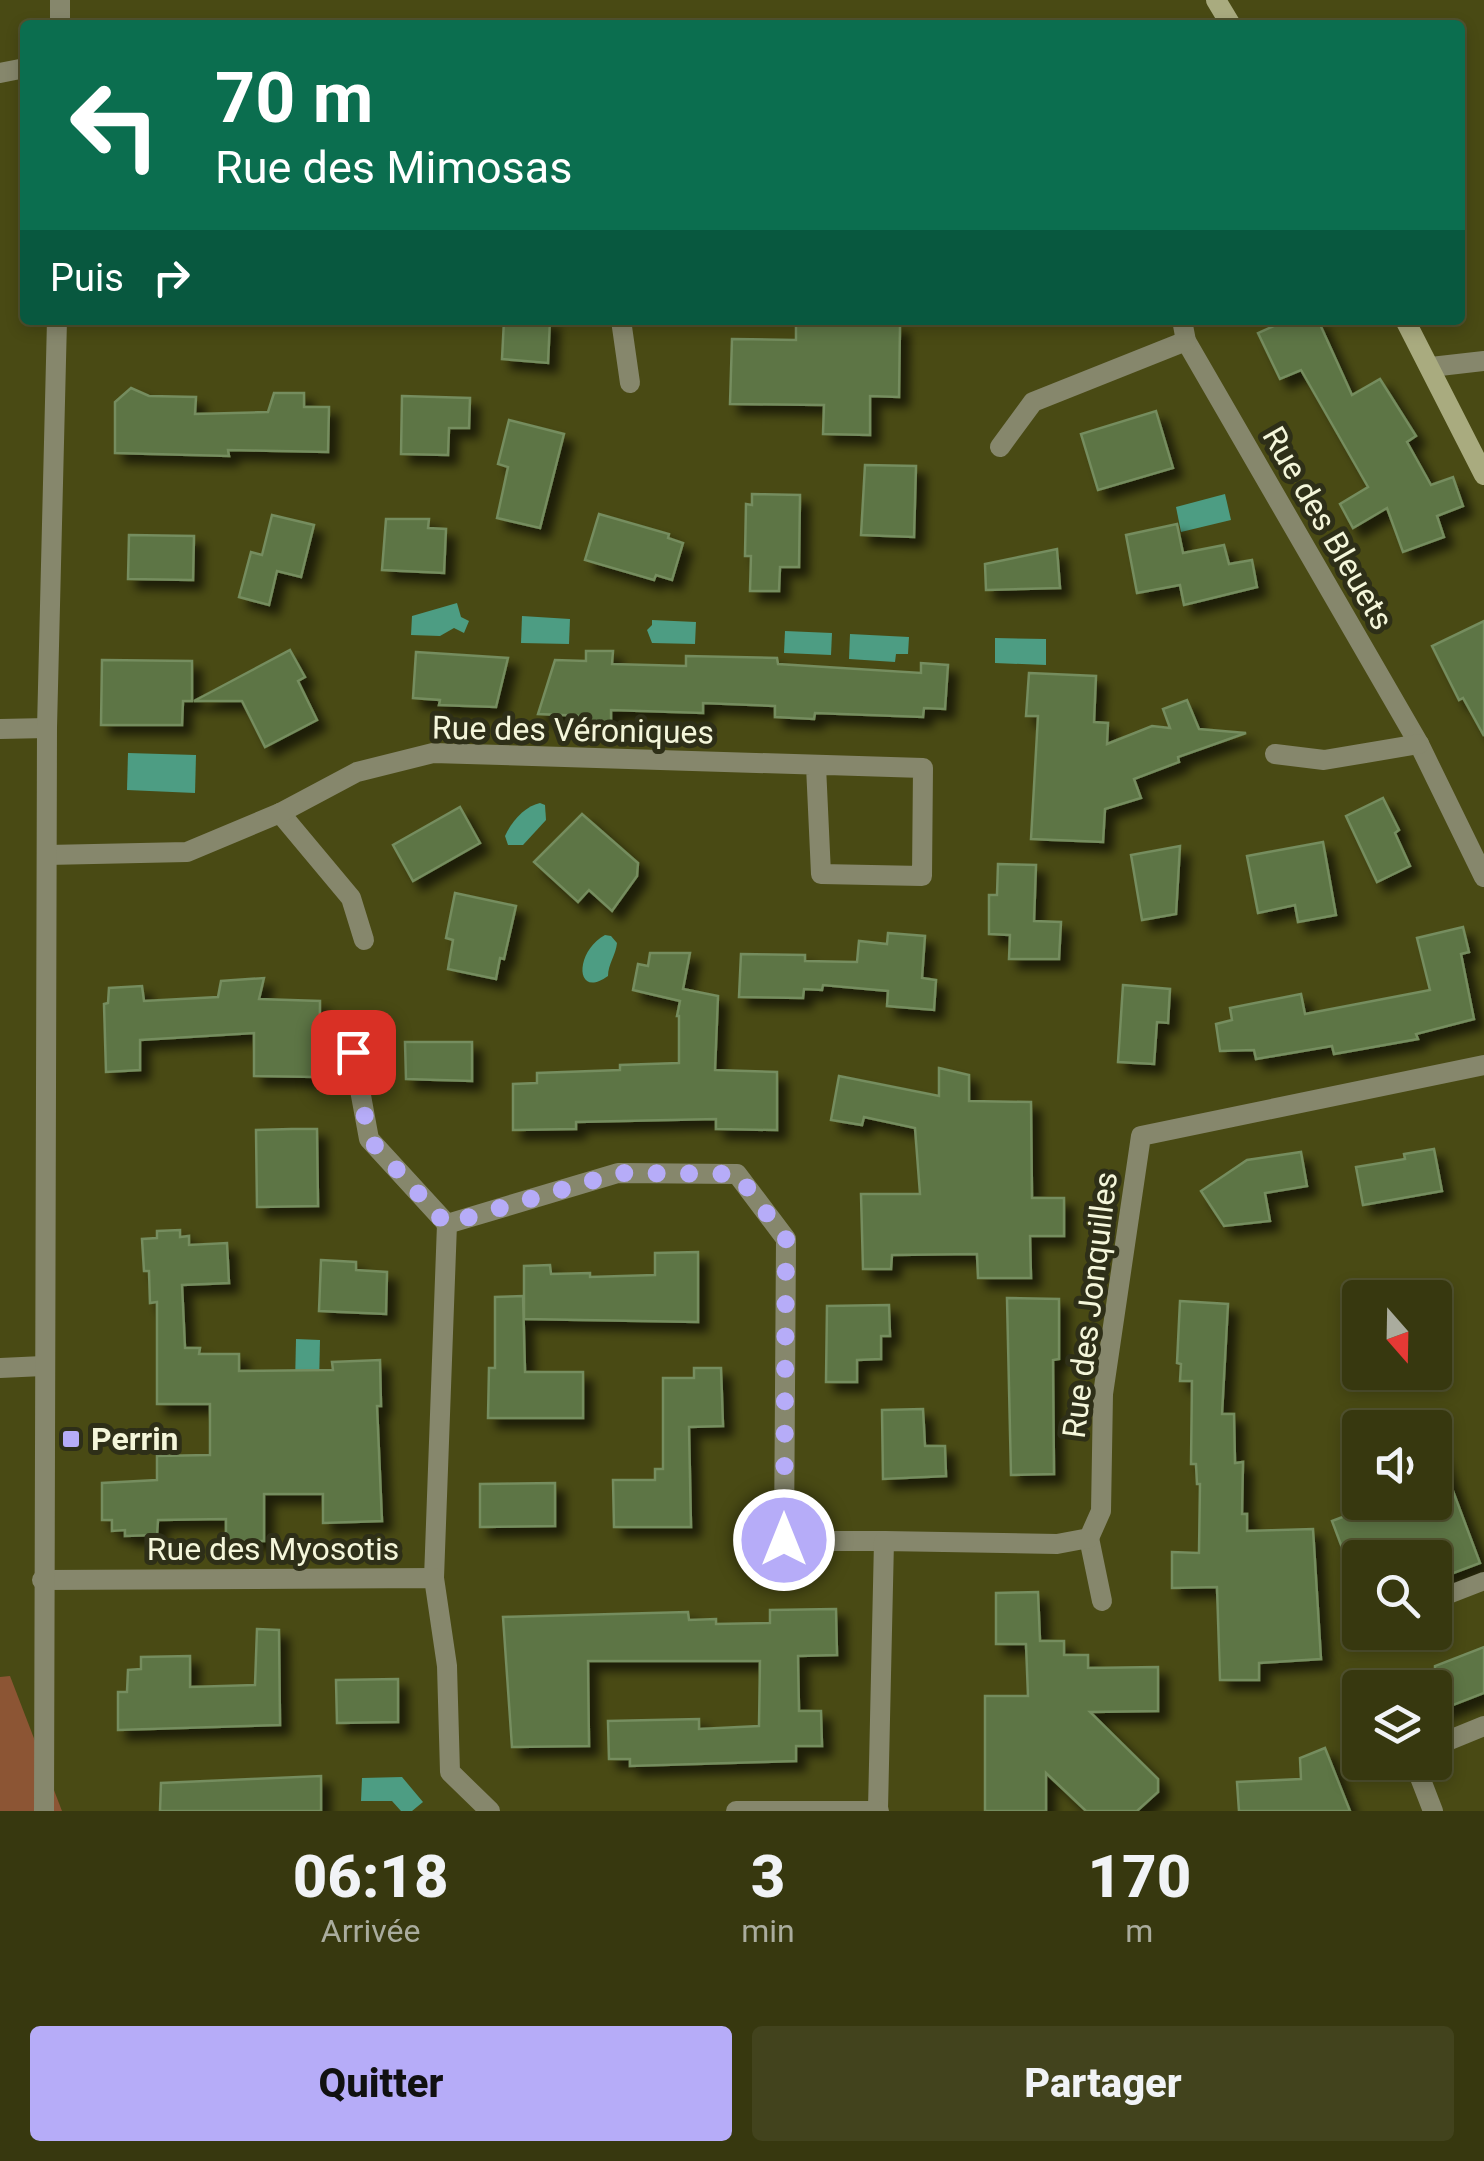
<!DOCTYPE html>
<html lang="fr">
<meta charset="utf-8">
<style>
:root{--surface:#37380f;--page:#42431d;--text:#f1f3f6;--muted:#aaac9e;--line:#51522f;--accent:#b6acf8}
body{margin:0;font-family:Roboto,sans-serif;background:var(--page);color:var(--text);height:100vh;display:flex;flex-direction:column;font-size:38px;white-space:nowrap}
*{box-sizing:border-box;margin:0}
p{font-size:32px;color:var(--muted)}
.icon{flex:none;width:55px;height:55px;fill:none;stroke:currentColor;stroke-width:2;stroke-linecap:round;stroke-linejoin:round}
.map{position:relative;height:1811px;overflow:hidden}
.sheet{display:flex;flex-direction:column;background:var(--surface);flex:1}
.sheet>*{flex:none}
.banner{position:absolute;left:20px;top:20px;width:1445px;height:305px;border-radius:10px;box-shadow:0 5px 15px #0003,0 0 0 2px var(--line);background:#0b6e4f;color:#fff;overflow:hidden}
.needle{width:65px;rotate:160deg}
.buttons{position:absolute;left:1342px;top:1280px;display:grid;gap:20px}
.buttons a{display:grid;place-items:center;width:110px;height:110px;border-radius:10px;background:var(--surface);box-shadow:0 5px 15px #0003,0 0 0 2px var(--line);font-size:50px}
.pin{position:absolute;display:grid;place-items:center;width:85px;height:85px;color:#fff;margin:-42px;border-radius:20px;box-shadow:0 5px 15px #0006}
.me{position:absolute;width:110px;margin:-55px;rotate:0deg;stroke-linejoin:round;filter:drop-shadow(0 0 8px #0008)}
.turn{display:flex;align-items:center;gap:35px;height:210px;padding:0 30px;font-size:45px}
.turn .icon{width:130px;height:130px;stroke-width:2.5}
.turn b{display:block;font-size:70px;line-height:85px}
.then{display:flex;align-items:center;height:95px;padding:0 30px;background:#0003;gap:20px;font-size:38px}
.eta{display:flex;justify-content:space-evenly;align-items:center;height:170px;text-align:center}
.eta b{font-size:60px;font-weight:800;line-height:70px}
.button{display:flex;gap:20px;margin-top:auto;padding:20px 30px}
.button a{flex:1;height:115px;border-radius:10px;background:var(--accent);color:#111;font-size:40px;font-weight:800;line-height:115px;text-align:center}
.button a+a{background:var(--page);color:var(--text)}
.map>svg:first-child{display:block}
.green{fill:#8c5534}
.water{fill:#4d9d83}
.building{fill:#5d7445;stroke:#758d5e;stroke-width:2.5;filter:url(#shadow)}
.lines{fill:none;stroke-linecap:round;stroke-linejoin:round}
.lane{stroke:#86876c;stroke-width:18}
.street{stroke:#86876c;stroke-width:20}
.secondary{stroke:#a9ab7f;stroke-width:20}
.route{stroke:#b6acf8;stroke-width:18;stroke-dasharray:0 32.4}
.poi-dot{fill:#b6acf8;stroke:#2e2f18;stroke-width:4}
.labels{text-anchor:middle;stroke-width:10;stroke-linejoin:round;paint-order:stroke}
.street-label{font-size:32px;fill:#f4f6da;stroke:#2e2f18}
.poi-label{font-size:32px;font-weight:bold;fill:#f4f6da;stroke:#2e2f18;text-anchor:start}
</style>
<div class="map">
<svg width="1484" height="1811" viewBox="0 0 1484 1811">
<defs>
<filter id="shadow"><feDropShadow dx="9" dy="9" stdDeviation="5" flood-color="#0009"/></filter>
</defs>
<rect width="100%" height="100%" fill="#494a14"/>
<path class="green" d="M 10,1676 L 62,1811 L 0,1811 L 0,1677 Z"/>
<g class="water">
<path d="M 1225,494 L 1231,520 L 1181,532 L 1176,507 Z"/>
<path d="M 457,603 L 461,617 L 469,621 L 464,633 L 454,628 L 440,636 L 411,635 L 412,616 Z"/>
<path d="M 522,616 L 570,619 L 569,644 L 521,643 Z"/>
<path d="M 652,620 L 696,622 L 695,644 L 652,643 L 647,630 L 652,625 Z"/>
<path d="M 785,631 L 832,633 L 831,655 L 784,653 Z"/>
<path d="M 850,634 L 909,637 L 908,654 L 896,654 L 895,662 L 849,659 Z"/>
<path d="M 995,638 L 1046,639 L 1046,665 L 995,663 Z"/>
<path d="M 128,753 L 196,755 L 195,793 L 127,790 Z"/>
<path d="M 540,803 L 545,805 L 546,820 L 523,845 L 508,845 L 505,836 C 511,822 525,806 540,803 Z"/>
<path d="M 605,935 L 611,936 L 617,943 C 616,955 608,964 608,976 C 575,1000 574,952 605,935 Z"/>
<path d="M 296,1339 L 320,1340 L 319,1384 L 295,1384 Z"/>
<path d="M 402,1777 L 423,1802 L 412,1811 L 401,1811 L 392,1801 L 361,1801 L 362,1778 Z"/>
</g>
<g class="building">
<path d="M 504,320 L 550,320 L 548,363 L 502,359 Z"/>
<path d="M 796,320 L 900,325 L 899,397 L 870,396 L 870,435 L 823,434 L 824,405 L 730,404 L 732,339 L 796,340 Z"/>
<path d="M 1287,320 L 1318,320 L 1352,395 L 1380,379 L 1416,436 L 1407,442 L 1431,485 L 1453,477 L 1463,506 L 1437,516 L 1444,537 L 1403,552 L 1387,508 L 1353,528 L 1340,504 L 1368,487 L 1301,370 L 1280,379 L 1258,333 Z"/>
<path d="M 131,388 L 149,396 L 196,397 L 195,414 L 268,412 L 274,393 L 304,393 L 304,407 L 329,407 L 328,452 L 228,450 L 229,456 L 115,453 L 115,402 Z"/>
<path d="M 402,396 L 470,398 L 469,428 L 449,428 L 448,455 L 401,454 Z"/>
<path d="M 1156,411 L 1173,468 L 1098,490 L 1081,434 Z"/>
<path d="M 509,420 L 564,434 L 540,528 L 497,518 L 508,467 L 498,464 Z"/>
<path d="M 865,465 L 916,466 L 914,537 L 861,535 Z"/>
<path d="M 752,494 L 800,495 L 799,567 L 780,567 L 779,591 L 750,591 L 751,556 L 745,556 L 746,504 L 752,505 Z"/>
<path d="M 599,514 L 669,534 L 668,538 L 683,543 L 672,580 L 656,575 L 654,580 L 585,560 Z"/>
<path d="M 272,515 L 314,525 L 301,577 L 277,571 L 269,605 L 239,597 L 251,552 L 262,555 Z"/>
<path d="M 386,519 L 429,519 L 428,528 L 446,529 L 444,573 L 382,570 Z"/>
<path d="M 1177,524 L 1183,553 L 1224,545 L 1229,564 L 1252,560 L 1257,587 L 1184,605 L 1180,585 L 1137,593 L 1126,535 Z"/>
<path d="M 129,535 L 194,536 L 193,580 L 128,579 Z"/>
<path d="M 1057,549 L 1060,588 L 986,590 L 985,564 Z"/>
<path d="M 1484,621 L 1484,736 L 1463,698 L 1459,700 L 1432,646 Z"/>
<path d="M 290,650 L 305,677 L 298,681 L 317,720 L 265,747 L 242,701 L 194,701 Z"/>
<path d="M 586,651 L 613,651 L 612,664 L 686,666 L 686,656 L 777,658 L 778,664 L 921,673 L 921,663 L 948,665 L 945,709 L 924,708 L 923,717 L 815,713 L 814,719 L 775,717 L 775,706 L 703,703 L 703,713 L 611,710 L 611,725 L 585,725 L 585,716 L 538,714 L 555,660 L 586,661 Z"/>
<path d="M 416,652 L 508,658 L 496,707 L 439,705 L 440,700 L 413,698 Z"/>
<path d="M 102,660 L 192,661 L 192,701 L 183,701 L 182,725 L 101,725 Z"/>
<path d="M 1029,673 L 1096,676 L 1094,722 L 1108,723 L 1107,744 L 1152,726 L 1170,728 L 1163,709 L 1187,700 L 1199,729 L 1246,733 L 1178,757 L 1179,762 L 1134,779 L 1141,798 L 1105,809 L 1103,842 L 1031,839 L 1038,716 L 1026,716 Z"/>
<path d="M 1383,798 L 1399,830 L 1395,833 L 1410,866 L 1377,882 L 1346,816 Z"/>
<path d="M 460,807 L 480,843 L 413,881 L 393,845 Z"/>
<path d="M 582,814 L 638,863 L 637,876 L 612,911 L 589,890 L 578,902 L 534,862 Z"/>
<path d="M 1323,842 L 1336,915 L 1298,922 L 1295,905 L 1258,913 L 1247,856 Z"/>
<path d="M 1180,846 L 1176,914 L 1142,920 L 1131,855 Z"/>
<path d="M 998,864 L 1036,865 L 1034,921 L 1061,922 L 1059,959 L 1009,959 L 1010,935 L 989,934 L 989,895 L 997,895 Z"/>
<path d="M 455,893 L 516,906 L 504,959 L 500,958 L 496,979 L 448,969 L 453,940 L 446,938 Z"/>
<path d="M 1463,927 L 1469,952 L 1461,954 L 1474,1019 L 1416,1034 L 1418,1039 L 1334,1054 L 1332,1046 L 1256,1059 L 1254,1050 L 1220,1051 L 1216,1024 L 1232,1020 L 1230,1008 L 1301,994 L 1305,1014 L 1430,990 L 1417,938 Z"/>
<path d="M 888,933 L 925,936 L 922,978 L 936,980 L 934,1010 L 887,1006 L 888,991 L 823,985 L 822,990 L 804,989 L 803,998 L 739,997 L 741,954 L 805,955 L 805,961 L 857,962 L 859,941 L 887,944 Z"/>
<path d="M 650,953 L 690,953 L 683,989 L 718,996 L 715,1070 L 777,1072 L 777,1130 L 716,1129 L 716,1119 L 576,1122 L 576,1129 L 513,1130 L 513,1084 L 537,1083 L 537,1073 L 620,1070 L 620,1065 L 679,1063 L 679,1016 L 677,1016 L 680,1001 L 633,990 L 638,964 L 648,966 Z"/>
<path d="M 264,978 L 259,999 L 320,1001 L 319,1077 L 254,1076 L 254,1033 L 140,1040 L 140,1070 L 106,1072 L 104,1004 L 108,1003 L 109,988 L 142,986 L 144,1001 L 218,997 L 221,981 Z"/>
<path d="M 1123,985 L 1170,989 L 1168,1023 L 1157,1022 L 1154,1064 L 1118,1062 Z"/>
<path d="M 405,1042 L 472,1042 L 472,1081 L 406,1079 Z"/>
<path d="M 939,1068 L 969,1075 L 969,1101 L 1031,1102 L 1032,1198 L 1064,1198 L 1064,1236 L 1030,1236 L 1031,1278 L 978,1278 L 977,1254 L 892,1255 L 891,1269 L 863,1269 L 861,1194 L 920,1194 L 915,1128 L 864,1117 L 862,1125 L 831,1120 L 839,1076 L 939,1096 Z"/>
<path d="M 292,1129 L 317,1129 L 318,1206 L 257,1207 L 256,1130 Z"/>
<path d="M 1434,1149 L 1442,1191 L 1363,1205 L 1356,1167 L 1405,1159 L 1404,1154 Z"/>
<path d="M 1301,1152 L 1307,1186 L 1265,1193 L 1270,1221 L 1224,1226 L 1201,1191 L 1247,1160 Z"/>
<path d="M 180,1230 L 180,1237 L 189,1236 L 189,1245 L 227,1243 L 229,1283 L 182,1285 L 185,1348 L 200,1348 L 199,1354 L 239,1354 L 239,1371 L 333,1370 L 332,1362 L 380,1360 L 381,1406 L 377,1406 L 382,1521 L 323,1523 L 323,1494 L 264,1494 L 264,1541 L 226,1541 L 226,1519 L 158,1520 L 157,1535 L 125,1536 L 125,1530 L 112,1531 L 112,1520 L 102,1520 L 102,1483 L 157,1480 L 157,1456 L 210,1455 L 210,1404 L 157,1404 L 157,1302 L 150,1303 L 149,1271 L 144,1271 L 142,1239 L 157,1238 L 157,1231 Z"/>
<path d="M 698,1252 L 698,1322 L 524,1319 L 524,1266 L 550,1265 L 551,1274 L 590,1273 L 590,1277 L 655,1275 L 655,1253 Z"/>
<path d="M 321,1260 L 356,1262 L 356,1270 L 387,1272 L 386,1314 L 319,1311 Z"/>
<path d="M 523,1296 L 525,1372 L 583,1372 L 583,1418 L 488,1418 L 489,1368 L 495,1368 L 495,1297 Z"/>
<path d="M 1007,1298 L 1059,1299 L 1059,1359 L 1053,1360 L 1054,1474 L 1011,1475 Z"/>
<path d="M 1180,1301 L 1228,1304 L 1222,1414 L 1234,1414 L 1235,1463 L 1243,1462 L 1242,1514 L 1247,1514 L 1247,1531 L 1313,1529 L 1321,1659 L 1259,1663 L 1259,1680 L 1220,1680 L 1217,1587 L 1172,1588 L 1172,1552 L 1199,1553 L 1200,1484 L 1197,1484 L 1196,1464 L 1191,1464 L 1192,1381 L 1180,1381 L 1181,1364 L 1177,1363 Z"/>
<path d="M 889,1305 L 890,1336 L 881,1336 L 881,1359 L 857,1360 L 857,1382 L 826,1382 L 827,1306 Z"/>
<path d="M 694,1368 L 721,1368 L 723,1426 L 689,1427 L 691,1527 L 614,1527 L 613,1480 L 655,1480 L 655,1469 L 663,1469 L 663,1378 L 694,1378 Z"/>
<path d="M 923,1409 L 925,1446 L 945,1446 L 946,1476 L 883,1479 L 882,1410 Z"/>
<path d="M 1435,1451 L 1438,1451 L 1480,1563 L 1435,1580 L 1435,1558 L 1346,1558 L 1332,1521 L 1382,1502 L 1435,1502 Z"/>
<path d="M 555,1483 L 555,1526 L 480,1527 L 480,1484 Z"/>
<path d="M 1038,1592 L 1040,1641 L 1064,1641 L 1064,1655 L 1088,1655 L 1088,1668 L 1158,1667 L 1158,1711 L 1090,1712 L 1158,1779 L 1158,1792 L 1137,1811 L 1086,1811 L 1046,1773 L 1046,1811 L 985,1811 L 985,1696 L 1028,1696 L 1026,1644 L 996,1644 L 996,1593 Z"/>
<path d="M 836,1609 L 837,1655 L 798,1656 L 799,1711 L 821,1711 L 822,1746 L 796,1746 L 796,1761 L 630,1766 L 630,1759 L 609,1759 L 608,1721 L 699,1719 L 699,1729 L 759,1726 L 760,1661 L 588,1661 L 589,1746 L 512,1747 L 503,1617 L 688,1612 L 689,1620 L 716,1619 L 716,1624 L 770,1623 L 770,1610 Z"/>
<path d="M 257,1629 L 279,1630 L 280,1725 L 118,1730 L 118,1692 L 127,1692 L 128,1670 L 141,1669 L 141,1657 L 190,1656 L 190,1687 L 255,1685 Z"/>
<path d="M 1484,1647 L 1484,1693 L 1435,1712 L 1435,1666 Z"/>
<path d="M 398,1679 L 398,1722 L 337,1723 L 336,1680 Z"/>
<path d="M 1325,1748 L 1350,1811 L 1239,1811 L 1237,1782 L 1301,1779 L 1300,1758 Z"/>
<path d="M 321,1776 L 321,1811 L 160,1811 L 161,1783 Z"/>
</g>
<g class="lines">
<g class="lane">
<path d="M 1435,1600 L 1484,1581"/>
<path d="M 1354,1632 L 1360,1629"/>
</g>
<g class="street">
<path d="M 60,25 L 60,0"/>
<path d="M 0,73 L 25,68"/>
<path d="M 621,320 L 630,383"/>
<path d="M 1182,320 L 1186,341 L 1419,744 L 1484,877"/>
<path d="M 1431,367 L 1484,361"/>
<path d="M 1000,447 L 1033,402 L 1186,341"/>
<path d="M 0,729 L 47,728"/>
<path d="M 1275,754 L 1324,760 L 1419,744"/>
<path d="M 280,813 L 351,898 L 364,940"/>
<path d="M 47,855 L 187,852 L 280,813 L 357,772 L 433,753 L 923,768 L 922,876 L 821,874 L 816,766"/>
<path d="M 353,1052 L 369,1139 L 447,1224"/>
<path d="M 0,1368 L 43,1366"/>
<path d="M 1089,1538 L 1102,1601"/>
<path d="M 434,1578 L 447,1224 L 618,1173 L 737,1174 L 786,1239 L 784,1541 L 884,1541"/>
<path d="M 42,1580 L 434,1578 L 447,1666 L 450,1772 L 490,1811"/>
<path d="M 1435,1746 L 1484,1726"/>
<path d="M 1414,1762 L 1433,1811"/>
<path d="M 878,1809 L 884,1541 L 1057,1544 L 1089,1538 L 1101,1511 L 1103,1394 L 1141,1136 L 1484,1065"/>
<path d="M 44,1811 L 47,728 L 57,320"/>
<path d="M 736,1811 L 879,1811"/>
</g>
<g class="secondary">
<path d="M 1216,0 L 1231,25"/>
<path d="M 1405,320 L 1484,475"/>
</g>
</g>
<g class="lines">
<path class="route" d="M 353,1052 L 369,1139 L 446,1224 L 618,1173 L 737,1174 L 786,1239 L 784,1540"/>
</g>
<rect class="poi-dot" x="61" y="1429" width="20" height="20" rx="5"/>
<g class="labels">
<g class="street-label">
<text transform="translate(1328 528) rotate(60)" y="11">Rue des Bleuets</text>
<text transform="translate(573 730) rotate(1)" y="11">Rue des Véroniques</text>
<text transform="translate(1090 1305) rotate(-83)" y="11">Rue des Jonquilles</text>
<text x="273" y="1560">Rue des Myosotis</text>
</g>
<g class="poi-label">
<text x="91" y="1450">Perrin</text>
</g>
</g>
</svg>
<div class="buttons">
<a><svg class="needle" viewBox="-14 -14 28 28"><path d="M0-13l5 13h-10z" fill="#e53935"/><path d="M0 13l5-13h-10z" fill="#aaac9e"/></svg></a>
<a><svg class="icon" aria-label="sound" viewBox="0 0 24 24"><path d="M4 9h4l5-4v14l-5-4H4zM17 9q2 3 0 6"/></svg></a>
<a><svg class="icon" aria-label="search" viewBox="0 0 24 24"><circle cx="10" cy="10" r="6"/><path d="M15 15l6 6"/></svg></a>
<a><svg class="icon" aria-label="layers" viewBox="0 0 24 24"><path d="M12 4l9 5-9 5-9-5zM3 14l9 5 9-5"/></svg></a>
</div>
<div class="pin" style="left:353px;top:1052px;background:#d93025"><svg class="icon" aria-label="arrive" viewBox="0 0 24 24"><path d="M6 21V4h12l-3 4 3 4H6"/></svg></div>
<svg class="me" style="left:784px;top:1540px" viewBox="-20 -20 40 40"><circle r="17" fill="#b6acf8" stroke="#fff" stroke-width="3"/><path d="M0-11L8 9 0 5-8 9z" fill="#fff"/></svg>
<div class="banner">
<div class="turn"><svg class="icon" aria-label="left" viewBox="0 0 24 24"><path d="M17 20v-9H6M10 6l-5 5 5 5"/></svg><div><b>70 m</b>Rue des Mimosas</div></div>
<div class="then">Puis<svg class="icon" aria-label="right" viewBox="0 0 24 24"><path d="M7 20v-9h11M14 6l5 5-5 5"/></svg></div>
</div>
</div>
<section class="sheet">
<div class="eta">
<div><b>06:18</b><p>Arrivée</p></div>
<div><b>3</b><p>min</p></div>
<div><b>170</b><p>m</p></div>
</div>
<div class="button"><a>Quitter</a><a>Partager</a></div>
</section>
